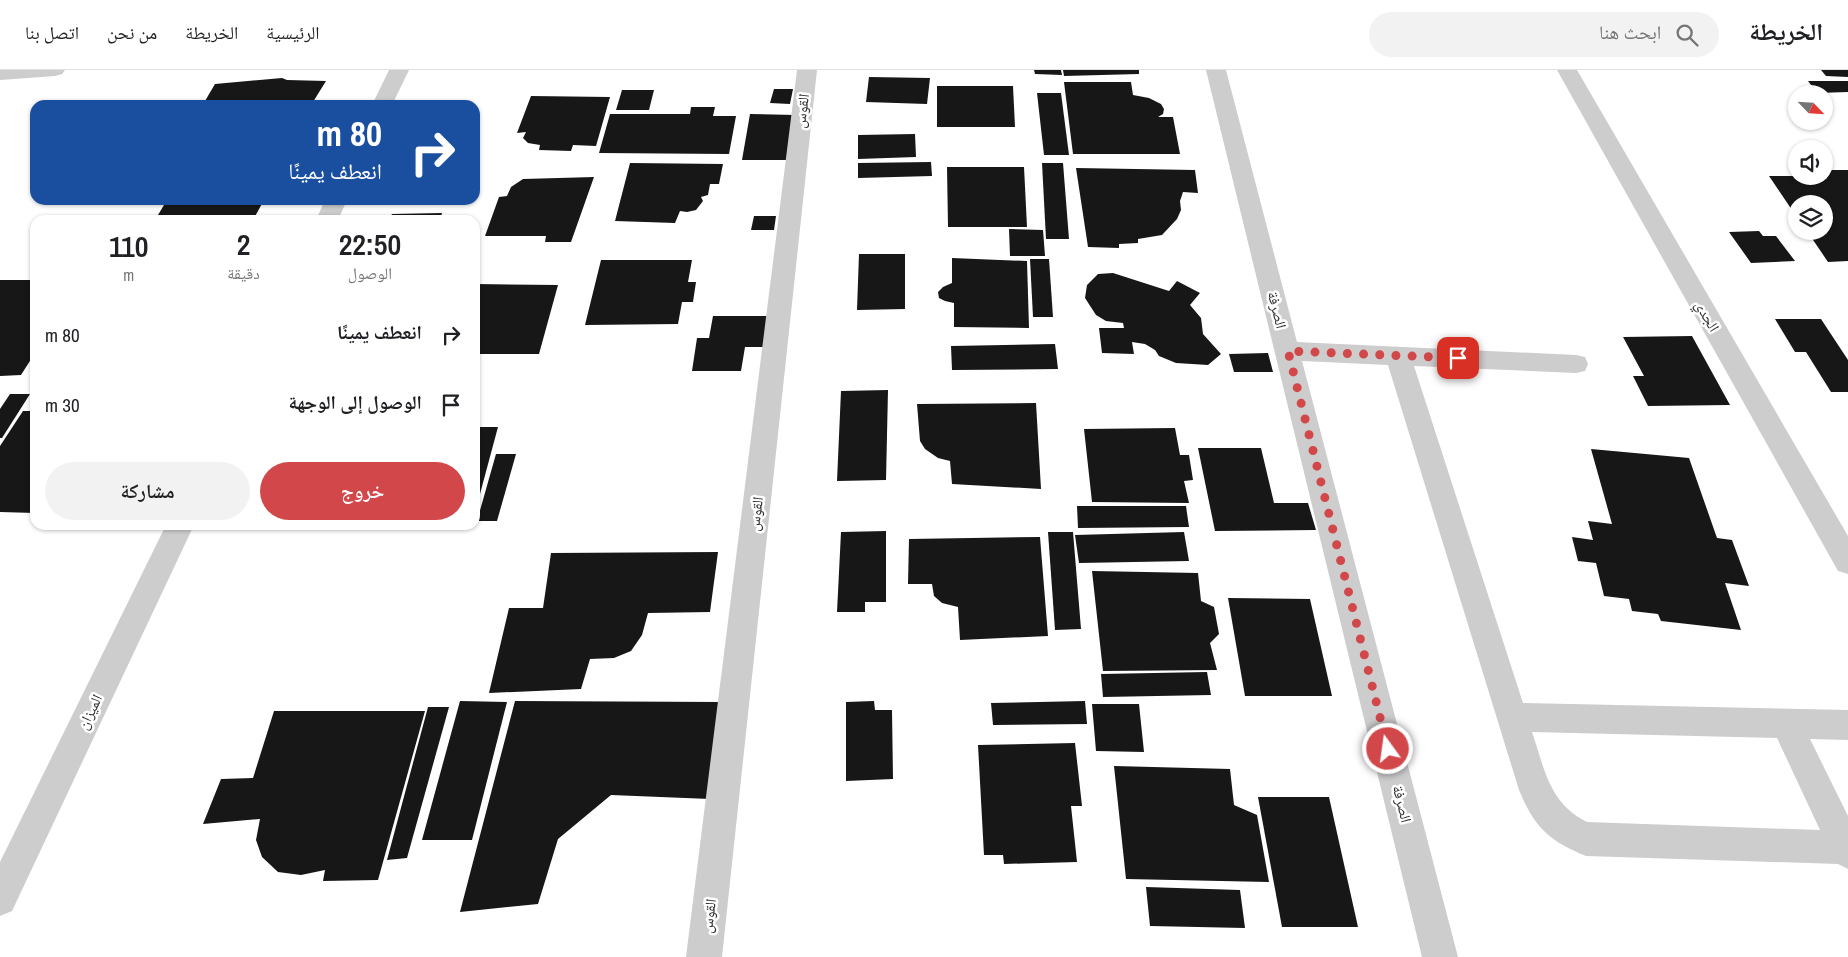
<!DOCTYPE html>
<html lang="ar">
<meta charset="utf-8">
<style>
:root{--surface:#fff;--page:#f2f2f2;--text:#202124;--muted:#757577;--line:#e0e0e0;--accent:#d1474a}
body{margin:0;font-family:"Archivo Narrow","Noto Naskh Arabic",sans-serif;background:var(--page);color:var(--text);direction:rtl;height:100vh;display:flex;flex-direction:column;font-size:19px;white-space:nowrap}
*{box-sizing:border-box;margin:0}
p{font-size:16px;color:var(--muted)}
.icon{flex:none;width:28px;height:28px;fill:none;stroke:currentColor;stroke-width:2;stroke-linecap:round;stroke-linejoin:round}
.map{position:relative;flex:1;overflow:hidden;direction:ltr}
.drawer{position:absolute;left:30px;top:145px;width:450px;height:315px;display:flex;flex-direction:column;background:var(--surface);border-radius:15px;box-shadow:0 1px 4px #0004;direction:rtl}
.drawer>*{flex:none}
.guide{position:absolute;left:30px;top:30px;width:450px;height:105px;border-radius:15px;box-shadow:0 1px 4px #0004;direction:rtl;background:#1a4fa0;color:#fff;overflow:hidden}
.needle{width:32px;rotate:115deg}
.tools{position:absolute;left:1788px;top:15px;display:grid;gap:10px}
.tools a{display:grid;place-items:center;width:45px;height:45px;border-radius:50%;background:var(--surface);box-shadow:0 1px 4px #0004;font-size:25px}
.pin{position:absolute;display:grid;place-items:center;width:42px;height:42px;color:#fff;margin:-21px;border-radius:10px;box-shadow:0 2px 8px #0006}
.me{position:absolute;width:55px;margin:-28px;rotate:346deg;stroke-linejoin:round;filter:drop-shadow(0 0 4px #0008)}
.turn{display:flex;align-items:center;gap:18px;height:105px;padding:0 15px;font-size:22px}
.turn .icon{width:65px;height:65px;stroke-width:2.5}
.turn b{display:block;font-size:35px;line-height:42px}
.eta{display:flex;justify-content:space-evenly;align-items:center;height:85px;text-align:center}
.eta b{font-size:30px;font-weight:600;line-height:35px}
.cta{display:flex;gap:10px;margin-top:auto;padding:10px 15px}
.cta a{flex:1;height:58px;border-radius:30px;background:var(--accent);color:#fff;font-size:20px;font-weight:600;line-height:58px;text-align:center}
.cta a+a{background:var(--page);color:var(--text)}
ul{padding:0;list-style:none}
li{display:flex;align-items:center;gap:15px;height:70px;padding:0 15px}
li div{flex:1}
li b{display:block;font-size:19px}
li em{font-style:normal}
header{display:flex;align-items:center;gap:30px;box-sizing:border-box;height:70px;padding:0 25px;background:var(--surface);border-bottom:1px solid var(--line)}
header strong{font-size:24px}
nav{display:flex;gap:28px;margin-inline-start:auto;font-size:18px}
.search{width:350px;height:45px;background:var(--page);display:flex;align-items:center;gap:12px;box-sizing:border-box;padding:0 18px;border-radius:28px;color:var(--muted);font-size:19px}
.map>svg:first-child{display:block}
.building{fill:#171717}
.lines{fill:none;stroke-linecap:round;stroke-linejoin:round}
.minor{fill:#cdcdcd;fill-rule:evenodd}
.route{stroke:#d1474a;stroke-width:9;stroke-dasharray:0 16.2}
.labels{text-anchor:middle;stroke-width:5;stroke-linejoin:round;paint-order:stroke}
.street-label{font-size:15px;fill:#303030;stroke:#fff}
</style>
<header>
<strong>الخريطة</strong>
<div class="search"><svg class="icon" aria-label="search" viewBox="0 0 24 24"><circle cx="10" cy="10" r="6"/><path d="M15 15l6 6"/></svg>ابحث هنا</div>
<nav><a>الرئيسية</a><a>الخريطة</a><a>من نحن</a><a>اتصل بنا</a></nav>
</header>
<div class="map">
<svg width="1848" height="887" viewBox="0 0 1848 887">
<rect width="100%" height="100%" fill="#fff"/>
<g class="building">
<path d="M 1034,0 L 1061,0 L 1062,5 L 1035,4 Z"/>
<path d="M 1063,0 L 1139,0 L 1139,4 L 1064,6 Z"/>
<path d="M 1821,0 L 1848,0 L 1848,7 L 1826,6 Z"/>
<path d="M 869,7 L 930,8 L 927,34 L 866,32 Z"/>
<path d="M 282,8 L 287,10 L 326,11 L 313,32 L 205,31 L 215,14 Z"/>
<path d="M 1808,11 L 1848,11 L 1848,22 L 1817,23 Z"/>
<path d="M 1064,12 L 1131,12 L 1133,25 L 1149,28 L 1161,34 L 1164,39 L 1163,44 L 1158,47 L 1173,47 L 1180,84 L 1073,84 Z"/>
<path d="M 937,16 L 1013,16 L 1015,57 L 937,57 Z"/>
<path d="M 774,19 L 793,19 L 790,34 L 770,33 Z"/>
<path d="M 622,20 L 654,20 L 649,40 L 616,40 Z"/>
<path d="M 1037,23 L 1061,23 L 1069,85 L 1044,85 Z"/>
<path d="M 531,26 L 610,27 L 596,76 L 573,75 L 571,81 L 539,80 L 540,75 L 528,73 L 523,68 L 526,62 L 517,63 Z"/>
<path d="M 691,37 L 715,37 L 713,46 L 736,46 L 729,84 L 599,83 L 610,44 L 690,44 Z"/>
<path d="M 750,44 L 796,45 L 787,90 L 742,90 Z"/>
<path d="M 915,64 L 916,87 L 858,89 L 858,65 Z"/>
<path d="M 931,92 L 932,106 L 858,108 L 858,93 Z"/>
<path d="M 630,93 L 723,94 L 719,114 L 710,114 L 708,125 L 701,127 L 703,131 L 696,140 L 687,142 L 680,141 L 675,153 L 615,151 Z"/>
<path d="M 1042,93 L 1063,93 L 1069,169 L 1046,169 Z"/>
<path d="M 947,97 L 1024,97 L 1027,157 L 948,157 Z"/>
<path d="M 1076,98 L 1195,100 L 1198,123 L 1183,122 L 1180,131 L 1181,140 L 1177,149 L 1162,165 L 1138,169 L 1138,173 L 1119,174 L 1119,178 L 1088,177 Z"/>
<path d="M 1824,100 L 1848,100 L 1848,191 L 1828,192 L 1807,161 L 1824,161 L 1824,134 L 1796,134 L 1796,146 L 1769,106 L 1824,106 Z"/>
<path d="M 594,107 L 571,172 L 545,172 L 546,166 L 485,166 L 499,127 L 507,126 L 511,117 L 523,109 Z"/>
<path d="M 167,130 L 264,130 L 253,150 L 155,150 Z"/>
<path d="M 442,143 L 440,150 L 389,150 L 392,144 Z"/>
<path d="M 754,146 L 776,146 L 774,160 L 751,160 Z"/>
<path d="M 1009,159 L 1043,160 L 1045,186 L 1010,186 Z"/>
<path d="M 1759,161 L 1763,166 L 1776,166 L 1795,191 L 1751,193 L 1729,162 Z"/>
<path d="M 859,184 L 905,184 L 905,239 L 857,240 Z"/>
<path d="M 952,188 L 1027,191 L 1029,258 L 954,257 L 954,233 L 945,231 L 939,228 L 938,222 L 943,217 L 952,213 Z"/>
<path d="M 1030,189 L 1049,189 L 1053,247 L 1033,247 Z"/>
<path d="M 601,190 L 692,190 L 688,212 L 696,212 L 693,232 L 682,232 L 678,254 L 585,255 Z"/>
<path d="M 1113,203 L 1169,221 L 1177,211 L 1200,223 L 1190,235 L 1201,248 L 1203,264 L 1221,284 L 1208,295 L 1176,293 L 1159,286 L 1155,280 L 1145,274 L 1132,272 L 1134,284 L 1102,283 L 1099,258 L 1124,258 L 1123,253 L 1106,251 L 1096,245 L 1085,228 L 1087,215 L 1098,204 Z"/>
<path d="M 0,210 L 35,210 L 35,283 L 21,305 L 0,306 Z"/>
<path d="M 475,214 L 558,215 L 539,284 L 475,284 Z"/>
<path d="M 713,246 L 770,246 L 766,277 L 745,277 L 741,301 L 692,301 L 697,268 L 709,268 Z"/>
<path d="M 1775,249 L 1821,249 L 1848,290 L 1848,322 L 1831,322 L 1806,282 L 1795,282 Z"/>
<path d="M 1692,266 L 1730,335 L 1648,336 L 1633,306 L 1644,306 L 1623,267 Z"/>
<path d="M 1055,274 L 1058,299 L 952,300 L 951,276 Z"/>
<path d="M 1268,283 L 1273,302 L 1234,302 L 1229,284 Z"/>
<path d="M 888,320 L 886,410 L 837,411 L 841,321 Z"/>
<path d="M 10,324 L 30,324 L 2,368 L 0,368 L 0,339 Z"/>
<path d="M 1036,333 L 1041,419 L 952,414 L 950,391 L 938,388 L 925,379 L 920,371 L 917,334 Z"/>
<path d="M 23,341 L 35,341 L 35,443 L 0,442 L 0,376 Z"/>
<path d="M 475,357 L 498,357 L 477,435 L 475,435 Z"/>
<path d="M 1175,358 L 1180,385 L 1189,385 L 1193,410 L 1184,411 L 1189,433 L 1092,432 L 1084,359 Z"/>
<path d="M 1198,378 L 1261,378 L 1274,433 L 1308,433 L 1316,460 L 1215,461 Z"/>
<path d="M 1591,379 L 1689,388 L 1717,468 L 1732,470 L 1749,516 L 1725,513 L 1741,560 L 1661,551 L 1658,544 L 1632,541 L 1629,529 L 1604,526 L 1596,493 L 1578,491 L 1572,467 L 1593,470 L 1588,451 L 1612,454 Z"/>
<path d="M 496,384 L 516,384 L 497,451 L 477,451 Z"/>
<path d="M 1077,436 L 1186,436 L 1189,457 L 1078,458 Z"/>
<path d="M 886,461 L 886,532 L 865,532 L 865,542 L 837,542 L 841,462 Z"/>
<path d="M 1048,462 L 1073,462 L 1081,559 L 1055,560 Z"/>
<path d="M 1184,462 L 1189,491 L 1079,493 L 1075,465 Z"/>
<path d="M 1040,467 L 1048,566 L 960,570 L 958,537 L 942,533 L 934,526 L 932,514 L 908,514 L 909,469 Z"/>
<path d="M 718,482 L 710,542 L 648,543 L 642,565 L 631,581 L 614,588 L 590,589 L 581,619 L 489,623 L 509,538 L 543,538 L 551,483 Z"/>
<path d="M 1092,501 L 1198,503 L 1201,531 L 1214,537 L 1219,564 L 1210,573 L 1217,600 L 1103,601 Z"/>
<path d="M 1228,528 L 1310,529 L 1332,626 L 1245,626 Z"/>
<path d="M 1207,602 L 1211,625 L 1103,627 L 1101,604 Z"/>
<path d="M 460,631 L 507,632 L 472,770 L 422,770 Z"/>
<path d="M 515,631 L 721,632 L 710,729 L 611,725 L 558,769 L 538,834 L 460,842 Z"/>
<path d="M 874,631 L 875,640 L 892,640 L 893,709 L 846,711 L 846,632 Z"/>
<path d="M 1085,631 L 1087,654 L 993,655 L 991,633 Z"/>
<path d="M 1092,634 L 1139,634 L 1144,682 L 1096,681 Z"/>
<path d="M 428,637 L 449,637 L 407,788 L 387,790 Z"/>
<path d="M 274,641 L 425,641 L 378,810 L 323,811 L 325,800 L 301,805 L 278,802 L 262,787 L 256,770 L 260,749 L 203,754 L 221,709 L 253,708 Z"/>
<path d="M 1075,673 L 1082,736 L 1071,736 L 1077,792 L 1004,794 L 1003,785 L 984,785 L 978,675 Z"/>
<path d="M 1114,696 L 1230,699 L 1234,735 L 1257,745 L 1269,812 L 1126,809 Z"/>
<path d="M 1258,727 L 1329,727 L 1358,857 L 1282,857 Z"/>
<path d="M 1146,817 L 1240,820 L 1245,858 L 1150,856 Z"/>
</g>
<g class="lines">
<g class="minor">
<path d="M 0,0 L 65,0 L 62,4 L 55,6 L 0,10 Z"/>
<path d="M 389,0 L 409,0 L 392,35 L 372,35 Z"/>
<path d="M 797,0 L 817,0 L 722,887 L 686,887 Z"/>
<path d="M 1206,0 L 1226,0 L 1297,272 L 1576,285 L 1585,287 L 1588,294 L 1585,301 L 1576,303 L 1414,296 L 1523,633 L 1848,640 L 1848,670 L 1810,669 L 1848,746 L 1848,799 L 1838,794 L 1586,786 C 1548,770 1535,758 1519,720 L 1388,295 L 1302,291 L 1458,887 L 1422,887 ZM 1532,662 L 1777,668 L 1820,760 L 1587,752 C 1549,733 1545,700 1532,662 Z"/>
<path d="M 1557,0 L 1577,0 L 1848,466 L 1848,504 L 1838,501 Z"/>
<path d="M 325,130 L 347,130 L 338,150 L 316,150 Z"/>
<path d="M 166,455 L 194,455 L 12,841 L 0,846 L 0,792 Z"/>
</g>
</g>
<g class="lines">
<path class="route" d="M 1388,679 L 1288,281 L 1458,288"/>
</g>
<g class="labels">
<g class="street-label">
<text transform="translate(802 41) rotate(-83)" y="5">القوس</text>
<text transform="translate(1277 240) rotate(76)" y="5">الصرفة</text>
<text transform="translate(1707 246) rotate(60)" y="5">الجدي</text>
<text transform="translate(756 444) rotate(-83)" y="5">القوس</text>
<text transform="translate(90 642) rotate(-64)" y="5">الميزان</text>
<text transform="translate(1402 734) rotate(76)" y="5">الصرفة</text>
<text transform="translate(709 846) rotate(-83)" y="5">القوس</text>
</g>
</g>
</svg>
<div class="tools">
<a><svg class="needle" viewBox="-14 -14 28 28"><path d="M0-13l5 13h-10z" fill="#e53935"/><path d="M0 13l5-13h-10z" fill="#757577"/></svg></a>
<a><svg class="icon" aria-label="sound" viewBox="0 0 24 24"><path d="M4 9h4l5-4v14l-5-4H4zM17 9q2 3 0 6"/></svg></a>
<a><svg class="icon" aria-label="layers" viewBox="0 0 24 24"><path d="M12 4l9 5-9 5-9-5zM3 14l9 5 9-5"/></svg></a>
</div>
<div class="pin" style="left:1458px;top:288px;background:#d93025"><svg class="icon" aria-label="arrive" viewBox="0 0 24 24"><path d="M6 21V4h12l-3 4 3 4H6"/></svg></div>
<svg class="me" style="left:1388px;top:679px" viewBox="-20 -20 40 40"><circle r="17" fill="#d1474a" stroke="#fff" stroke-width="3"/><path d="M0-11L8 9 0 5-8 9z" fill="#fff"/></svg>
<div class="guide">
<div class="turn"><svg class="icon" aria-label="right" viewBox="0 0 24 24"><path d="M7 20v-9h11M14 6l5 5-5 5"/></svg><div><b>80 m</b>انعطف يمينًا</div></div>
</div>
<section class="drawer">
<div class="eta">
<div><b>22:50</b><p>الوصول</p></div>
<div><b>2</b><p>دقيقة</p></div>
<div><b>110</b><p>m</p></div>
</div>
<ul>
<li><svg class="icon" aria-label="right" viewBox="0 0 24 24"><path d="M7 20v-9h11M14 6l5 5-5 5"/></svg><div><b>انعطف يمينًا</b></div><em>80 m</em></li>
<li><svg class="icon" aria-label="arrive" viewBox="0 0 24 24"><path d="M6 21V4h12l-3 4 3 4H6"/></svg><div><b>الوصول إلى الوجهة</b></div><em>30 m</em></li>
</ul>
<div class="cta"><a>خروج</a><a>مشاركة</a></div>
</section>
</div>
